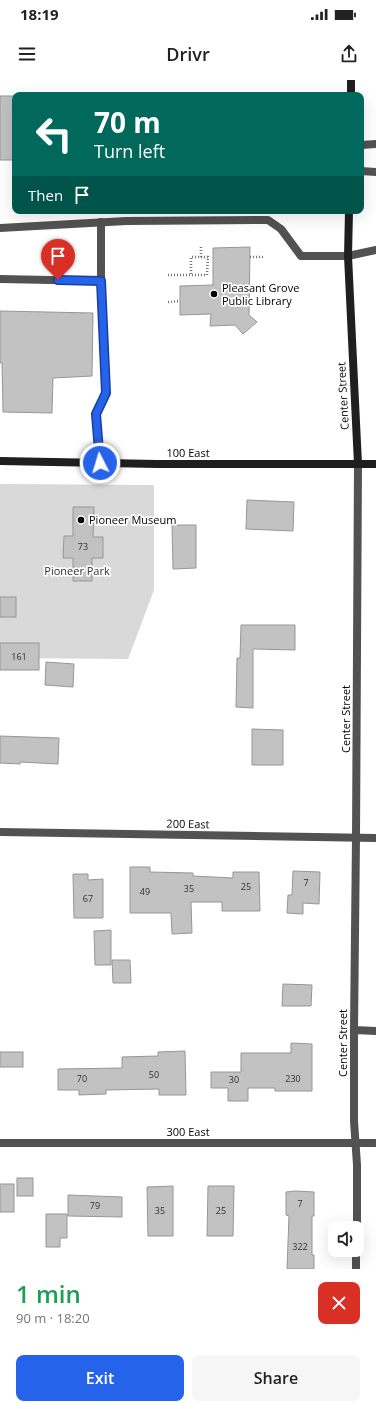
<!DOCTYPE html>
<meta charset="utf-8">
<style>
:root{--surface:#fff;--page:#f6f6f6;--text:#222;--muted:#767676;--accent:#2563eb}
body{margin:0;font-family:"Open Sans",sans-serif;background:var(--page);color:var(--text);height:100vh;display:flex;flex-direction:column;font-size:15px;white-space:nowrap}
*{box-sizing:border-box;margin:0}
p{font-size:13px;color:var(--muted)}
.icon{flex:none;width:22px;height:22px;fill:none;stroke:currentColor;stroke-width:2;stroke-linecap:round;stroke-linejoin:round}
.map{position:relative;height:1189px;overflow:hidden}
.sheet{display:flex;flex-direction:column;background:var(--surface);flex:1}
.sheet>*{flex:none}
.hud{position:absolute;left:12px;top:12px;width:352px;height:122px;border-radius:8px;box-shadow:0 4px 16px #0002;background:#00695c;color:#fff;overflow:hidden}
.tools{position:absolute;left:328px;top:1141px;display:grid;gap:8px}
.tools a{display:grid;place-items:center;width:36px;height:36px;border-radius:8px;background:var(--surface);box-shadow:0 4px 16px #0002;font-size:20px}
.pin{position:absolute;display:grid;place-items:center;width:34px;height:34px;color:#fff;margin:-41px -17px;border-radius:50% 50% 50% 0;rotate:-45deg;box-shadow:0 0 4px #0007}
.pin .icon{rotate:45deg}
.me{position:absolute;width:44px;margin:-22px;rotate:355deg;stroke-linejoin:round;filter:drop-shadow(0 0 3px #0008)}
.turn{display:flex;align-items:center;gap:14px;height:84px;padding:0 16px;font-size:18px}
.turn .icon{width:52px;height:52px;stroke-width:2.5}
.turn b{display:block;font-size:28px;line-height:34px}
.then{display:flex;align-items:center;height:38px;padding:0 16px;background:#0003;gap:8px;font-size:15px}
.round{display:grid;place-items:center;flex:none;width:42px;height:42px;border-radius:8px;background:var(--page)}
.head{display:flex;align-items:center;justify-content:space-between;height:68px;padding:0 16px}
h1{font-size:24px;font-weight:600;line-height:30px;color:#1e9e55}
.cta{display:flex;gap:8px;margin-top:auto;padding:8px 16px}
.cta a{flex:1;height:46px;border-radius:8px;background:var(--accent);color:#fff;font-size:16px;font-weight:600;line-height:46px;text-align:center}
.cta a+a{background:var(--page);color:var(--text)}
.status{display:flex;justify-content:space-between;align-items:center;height:28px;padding:0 20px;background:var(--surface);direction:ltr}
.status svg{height:11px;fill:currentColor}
header{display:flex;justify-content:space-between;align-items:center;height:52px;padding:0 16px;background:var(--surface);font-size:18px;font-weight:600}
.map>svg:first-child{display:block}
.green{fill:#d9d9d9}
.building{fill:#c2c2c2;stroke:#969696}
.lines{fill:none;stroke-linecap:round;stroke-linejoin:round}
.path{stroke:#747474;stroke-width:2.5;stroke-dasharray:1 2;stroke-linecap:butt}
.service{stroke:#525252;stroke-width:8}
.minor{stroke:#525252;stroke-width:8}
.tertiary{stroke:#525252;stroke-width:8}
.secondary{stroke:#1f1f1f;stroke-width:8}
.route-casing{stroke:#184099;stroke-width:10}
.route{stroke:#2563eb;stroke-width:7}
.poi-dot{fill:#000;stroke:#fff;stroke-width:1.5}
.labels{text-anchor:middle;stroke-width:3.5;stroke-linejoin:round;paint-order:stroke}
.number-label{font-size:9px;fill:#303030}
.poi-label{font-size:11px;fill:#000;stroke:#fff;text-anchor:start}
.street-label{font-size:11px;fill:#000;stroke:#fff}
.park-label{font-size:11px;fill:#303030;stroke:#fff}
</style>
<div class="status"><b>18:19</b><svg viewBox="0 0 49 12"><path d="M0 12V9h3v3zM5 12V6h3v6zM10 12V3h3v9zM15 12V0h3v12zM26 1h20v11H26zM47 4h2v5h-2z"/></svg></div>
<header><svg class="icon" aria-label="menu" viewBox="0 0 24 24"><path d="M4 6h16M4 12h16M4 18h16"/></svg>Drivr<svg class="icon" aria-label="share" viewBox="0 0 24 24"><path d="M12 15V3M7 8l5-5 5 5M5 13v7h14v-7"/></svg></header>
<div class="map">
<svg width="376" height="1189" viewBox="0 0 376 1189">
<rect width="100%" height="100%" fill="#fff"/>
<path class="green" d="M 0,404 L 154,405 L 154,510 L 128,579 L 0,578 Z"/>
<g class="building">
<rect x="0" y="16" width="15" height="64"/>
<path d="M 250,167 L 249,235 L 257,242 L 243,254 L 235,245 L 210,246 L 211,234 L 180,235 L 180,206 L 213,205 L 213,168 Z"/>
<path d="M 0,231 L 93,233 L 92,296 L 53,298 L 52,333 L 3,332 L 2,283 L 0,283 Z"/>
<path d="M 247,420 L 294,422 L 293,451 L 246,449 Z"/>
<path d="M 73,427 L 94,427 L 93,457 L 103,457 L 103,478 L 92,478 L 92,501 L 73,501 L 73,478 L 63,478 L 64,456 L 73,456 Z"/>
<path d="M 172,445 L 196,445 L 196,488 L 173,489 Z"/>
<rect x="0" y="517" width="16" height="20"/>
<path d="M 241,545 L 295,545 L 295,570 L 253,569 L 253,628 L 236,627 L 237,578 L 240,578 Z"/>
<rect x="0" y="563" width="39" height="27"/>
<path d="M 46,582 L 74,584 L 73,607 L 45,605 Z"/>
<path d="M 252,649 L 283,650 L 283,685 L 252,685 Z"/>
<path d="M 0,656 L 59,658 L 58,684 L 20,682 L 20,684 L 0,683 Z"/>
<path d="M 130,787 L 150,787 L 150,792 L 193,793 L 193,796 L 233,798 L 233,792 L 259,792 L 260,831 L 222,831 L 222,822 L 191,822 L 192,853 L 172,854 L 171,833 L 130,833 Z"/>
<path d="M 293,791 L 320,792 L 319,824 L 303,823 L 303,834 L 287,833 L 288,815 L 292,815 Z"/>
<path d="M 73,794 L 88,794 L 88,800 L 103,799 L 103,838 L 74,838 Z"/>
<path d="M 111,850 L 111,885 L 95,885 L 94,851 Z"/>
<path d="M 112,880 L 130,880 L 131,903 L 113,903 Z"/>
<path d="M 283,904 L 312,905 L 311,926 L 282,926 Z"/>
<path d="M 291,963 L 312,964 L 312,1011 L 275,1011 L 275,1008 L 248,1008 L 248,1021 L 228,1021 L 228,1008 L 211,1008 L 211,992 L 241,992 L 241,973 L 291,973 Z"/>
<path d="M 185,971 L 186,1015 L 159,1015 L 159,1009 L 106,1010 L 106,1014 L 79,1015 L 79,1010 L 58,1010 L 58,989 L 122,988 L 122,977 L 158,976 L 158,972 Z"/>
<rect x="0" y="972" width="23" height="15"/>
<rect x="17" y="1098" width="16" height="18"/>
<rect x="0" y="1104" width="14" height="28"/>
<path d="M 173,1106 L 173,1156 L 148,1156 L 147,1107 Z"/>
<path d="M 208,1106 L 234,1106 L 233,1156 L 207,1156 Z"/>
<path d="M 295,1111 L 314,1112 L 314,1136 L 312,1136 L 312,1175 L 314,1175 L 314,1189 L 287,1189 L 289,1136 L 286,1135 L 286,1112 Z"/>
<path d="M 68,1115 L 122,1117 L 122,1137 L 68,1136 Z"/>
<path d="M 46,1134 L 67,1134 L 67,1158 L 60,1158 L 60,1167 L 46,1167 Z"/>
</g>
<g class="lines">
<g class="path">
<path d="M 201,167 L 201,177"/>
<path d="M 250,177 L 263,177"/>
<path d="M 168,195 L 207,195 L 208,177 L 191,177 L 191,195"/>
<path d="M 168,222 L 180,221"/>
</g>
<g class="service">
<path d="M 361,65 L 376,64"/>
<path d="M 361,91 L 376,92"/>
<path d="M 101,142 L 101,201"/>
<path d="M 0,148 L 126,141 L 268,140 L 281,149 L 301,176 L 348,176 L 376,170"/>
<path d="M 0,199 L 101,201 L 106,313 L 96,334 L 100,383"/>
<path d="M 354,950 L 376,951"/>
</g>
<path class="minor" d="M 0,752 L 376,758"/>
<g class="tertiary">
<path d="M 0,1063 L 376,1063"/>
<path d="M 357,1148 L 357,1085 L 354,1041 L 354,950 L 356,758 L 358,384"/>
<path d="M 356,1189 L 356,1170"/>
</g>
<g class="secondary">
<path d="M 351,15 L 351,0"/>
<path d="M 349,131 L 348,176 L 358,384"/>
<path d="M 0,381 L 157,384 L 376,384"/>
</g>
</g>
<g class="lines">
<defs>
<path id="route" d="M 58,200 L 101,201 L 106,313 L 96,334 L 100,383"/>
</defs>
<use href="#route" class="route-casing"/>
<use href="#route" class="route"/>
</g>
<g class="poi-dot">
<circle cx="214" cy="214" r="4"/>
<circle cx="81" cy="440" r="4"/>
</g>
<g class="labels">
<g class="number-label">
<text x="83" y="470">73</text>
<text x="19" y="580">161</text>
<text x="306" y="806">7</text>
<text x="246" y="810">25</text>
<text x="189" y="812">35</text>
<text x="145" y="815">49</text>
<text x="88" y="822">67</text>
<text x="154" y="998">50</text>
<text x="82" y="1002">70</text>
<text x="293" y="1002">230</text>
<text x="234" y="1003">30</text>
<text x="300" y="1127">7</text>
<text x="95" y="1129">79</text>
<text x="160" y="1134">35</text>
<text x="221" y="1134">25</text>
<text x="300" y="1170">322</text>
</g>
<g class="poi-label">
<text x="222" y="212">Pleasant Grove<tspan x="222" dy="13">Public Library</tspan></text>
<text x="89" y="444">Pioneer Museum</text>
</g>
<g class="street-label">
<text transform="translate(343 316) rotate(-93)" y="4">Center Street</text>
<text x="188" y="377">100 East</text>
<text transform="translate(346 639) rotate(-90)" y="4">Center Street</text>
<text transform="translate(188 744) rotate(1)" y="4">200 East</text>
<text transform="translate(343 963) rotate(-90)" y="4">Center Street</text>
<text x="188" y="1056">300 East</text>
</g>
<g class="park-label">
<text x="77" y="495">Pioneer Park</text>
</g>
</g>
</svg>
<div class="tools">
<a><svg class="icon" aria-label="sound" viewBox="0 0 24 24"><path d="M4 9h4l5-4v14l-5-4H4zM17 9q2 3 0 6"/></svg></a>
</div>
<div class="pin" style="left:58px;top:200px;background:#d93025"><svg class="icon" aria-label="arrive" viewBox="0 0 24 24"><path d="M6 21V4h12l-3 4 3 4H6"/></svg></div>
<svg class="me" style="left:100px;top:383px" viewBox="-20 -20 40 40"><circle r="17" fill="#2563eb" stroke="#fff" stroke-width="3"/><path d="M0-11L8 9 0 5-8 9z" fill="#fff"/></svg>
<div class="hud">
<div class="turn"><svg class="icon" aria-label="left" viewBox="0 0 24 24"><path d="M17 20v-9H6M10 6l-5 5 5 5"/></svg><div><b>70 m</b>Turn left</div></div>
<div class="then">Then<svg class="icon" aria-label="arrive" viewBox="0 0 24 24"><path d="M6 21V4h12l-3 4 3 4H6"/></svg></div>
</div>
</div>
<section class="sheet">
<div class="head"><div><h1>1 min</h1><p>90 m · 18:20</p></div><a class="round" style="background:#d93025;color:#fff"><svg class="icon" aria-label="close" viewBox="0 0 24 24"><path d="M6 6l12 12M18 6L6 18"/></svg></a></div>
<div class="cta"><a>Exit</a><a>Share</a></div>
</section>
